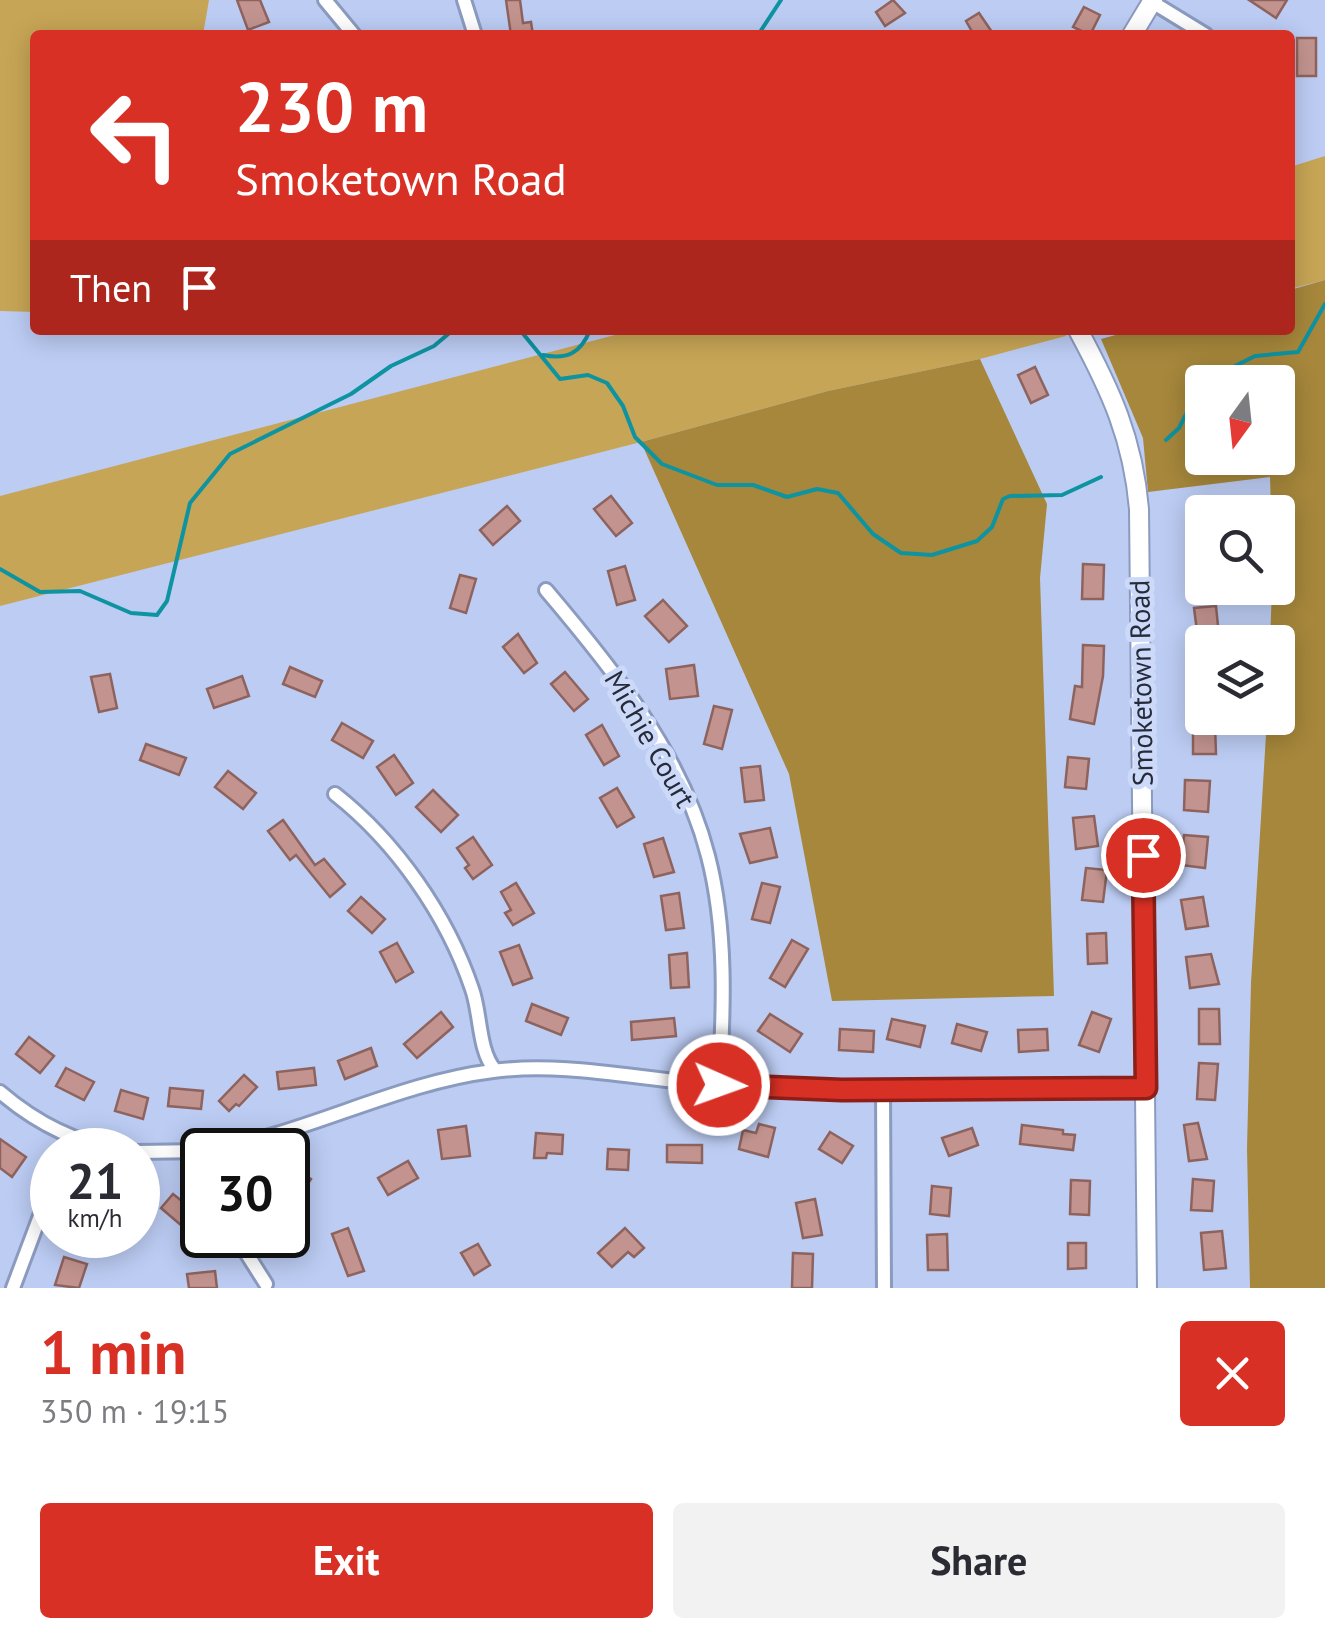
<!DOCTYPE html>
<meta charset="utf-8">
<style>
:root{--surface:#fff;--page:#f2f2f3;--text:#2b2b33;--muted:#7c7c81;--accent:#d93025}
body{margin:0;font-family:"PT Sans",sans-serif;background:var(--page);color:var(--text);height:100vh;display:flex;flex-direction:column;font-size:38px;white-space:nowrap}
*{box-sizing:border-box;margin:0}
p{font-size:32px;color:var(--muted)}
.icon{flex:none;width:55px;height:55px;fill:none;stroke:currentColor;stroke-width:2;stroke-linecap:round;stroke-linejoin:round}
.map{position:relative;height:1288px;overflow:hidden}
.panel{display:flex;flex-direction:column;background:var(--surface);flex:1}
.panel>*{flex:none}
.hud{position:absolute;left:30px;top:30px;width:1265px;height:305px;border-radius:10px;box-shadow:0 5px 25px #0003;background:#d93025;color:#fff;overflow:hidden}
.needle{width:65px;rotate:195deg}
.fabs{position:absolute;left:1185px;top:365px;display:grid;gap:20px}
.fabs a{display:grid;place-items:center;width:110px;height:110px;border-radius:10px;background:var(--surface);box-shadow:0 5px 25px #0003;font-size:50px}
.speed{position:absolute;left:30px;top:1128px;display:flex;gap:20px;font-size:50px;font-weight:700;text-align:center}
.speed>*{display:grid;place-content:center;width:130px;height:130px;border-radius:50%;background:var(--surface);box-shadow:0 5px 25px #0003;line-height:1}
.speed small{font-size:25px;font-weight:400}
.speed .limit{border:5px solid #111;border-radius:15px;background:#fff;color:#111}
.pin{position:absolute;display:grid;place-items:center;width:85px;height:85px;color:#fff;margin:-42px;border:5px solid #fff;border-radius:50%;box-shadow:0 2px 10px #0007}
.me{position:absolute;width:110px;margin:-55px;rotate:92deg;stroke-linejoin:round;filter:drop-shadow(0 0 8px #0008)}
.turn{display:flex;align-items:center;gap:35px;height:210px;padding:0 40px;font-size:45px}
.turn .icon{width:130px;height:130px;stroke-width:2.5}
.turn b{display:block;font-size:70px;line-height:85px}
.then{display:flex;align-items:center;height:95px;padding:0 40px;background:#0003;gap:20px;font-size:38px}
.round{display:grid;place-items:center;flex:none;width:105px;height:105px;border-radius:10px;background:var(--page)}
.headline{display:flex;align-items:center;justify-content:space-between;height:170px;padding:0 40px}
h1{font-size:60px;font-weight:700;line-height:75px;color:var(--accent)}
.cta{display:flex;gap:20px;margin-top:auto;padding:20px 40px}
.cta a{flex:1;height:115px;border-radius:10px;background:var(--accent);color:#fff;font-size:40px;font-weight:700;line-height:115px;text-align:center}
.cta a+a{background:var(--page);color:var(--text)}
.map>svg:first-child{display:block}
.green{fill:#c7a556}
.forest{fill:#a6873b;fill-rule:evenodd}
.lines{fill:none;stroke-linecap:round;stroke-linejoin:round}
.stream{stroke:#0e93a1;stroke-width:4}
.building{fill:#c3948f;stroke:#8e635e;stroke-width:2.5}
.street-casing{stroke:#8b9bbf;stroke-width:18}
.secondary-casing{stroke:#8b9bbf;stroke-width:22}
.street{stroke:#fff;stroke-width:12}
.secondary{stroke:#fff;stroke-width:18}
.route-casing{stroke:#8d1f18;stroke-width:25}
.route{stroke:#d93025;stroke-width:18}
.labels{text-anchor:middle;stroke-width:10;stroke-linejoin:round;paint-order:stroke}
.street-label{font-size:28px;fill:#252b39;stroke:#ccd9f8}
</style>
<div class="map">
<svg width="1325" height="1288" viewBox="0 0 1325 1288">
<rect width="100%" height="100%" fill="#bcccf3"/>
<g class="green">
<path d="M 0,0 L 209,0 L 203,35 L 35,35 L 35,312 L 0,311 Z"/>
<path d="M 1325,156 L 1325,280 L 1290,289 L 1290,167 Z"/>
<path d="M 634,330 L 1064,330 L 1066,336 L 980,359 L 828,391 L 641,442 L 0,606 L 0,496 Z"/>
</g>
<g class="forest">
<path d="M 1325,280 L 1325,1288 L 1250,1288 L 1247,1149 L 1251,983 L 1267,718 L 1278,718 L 1278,642 L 1270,642 L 1272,588 L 1278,588 L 1278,512 L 1271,512 L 1270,477 L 1148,492 L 1143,438 L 1101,339 L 1134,330 L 1290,330 L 1290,290 ZM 1202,382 L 1278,382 L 1278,458 L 1202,458 Z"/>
<path d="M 980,359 L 1047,504 L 1040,578 L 1054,996 L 832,1001 L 789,774 L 641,442 L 828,391 Z"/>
</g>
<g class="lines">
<g class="stream">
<path d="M 758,35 L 781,0"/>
<path d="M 520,330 L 560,379 L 588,375 L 607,383 L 623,406 L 635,437 L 662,464 L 717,485 L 753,485 L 787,497 L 817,489 L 838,493 L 873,534 L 901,553 L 932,555 L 977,541 L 992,527 L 1003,499 L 1010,496 L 1062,495 L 1101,477"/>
<path d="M 543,355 C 567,360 581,353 590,330"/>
<path d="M 1203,382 L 1255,356 L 1298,352 L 1325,304"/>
<path d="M 1166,440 L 1179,428 L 1202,383"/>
<path d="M 0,569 L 40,592 L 80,591 L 131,613 L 157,615 L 167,601 L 190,503 L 230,454 L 351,394 L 391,366 L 434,346 L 453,330"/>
</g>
</g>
<g class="building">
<path d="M 237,0 L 260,0 L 269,22 L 248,30 Z"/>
<path d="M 506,0 L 520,0 L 523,23 L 531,22 L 533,35 L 511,35 Z"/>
<path d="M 893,0 L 905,13 L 885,26 L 876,12 Z"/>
<path d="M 1249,0 L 1287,0 L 1276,18 Z"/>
<path d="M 1084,7 L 1100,15 L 1090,35 L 1073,27 Z"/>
<path d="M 979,13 L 994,35 L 974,35 L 966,21 Z"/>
<rect x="1297" y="38" width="19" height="38"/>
<path d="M 1035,367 L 1048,395 L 1031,403 L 1018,375 Z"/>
<path d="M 611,496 L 632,523 L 616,536 L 594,509 Z"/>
<path d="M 507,506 L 520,521 L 493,545 L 480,530 Z"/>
<path d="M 1083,564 L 1104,565 L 1103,599 L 1082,599 Z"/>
<path d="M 625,566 L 635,600 L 617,605 L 608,571 Z"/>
<path d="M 460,575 L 476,579 L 466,613 L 450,608 Z"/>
<path d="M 663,600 L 687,626 L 669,642 L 645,616 Z"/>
<path d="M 1216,606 L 1219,636 L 1198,639 L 1194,608 Z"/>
<path d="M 518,634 L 537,663 L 524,673 L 503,647 Z"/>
<path d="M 1083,645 L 1104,646 L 1103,676 L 1094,724 L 1070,719 L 1075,686 L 1082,687 Z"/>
<path d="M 694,665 L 698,696 L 670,699 L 666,669 Z"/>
<path d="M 290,667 L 322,681 L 315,697 L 283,684 Z"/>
<path d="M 565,672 L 588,699 L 574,711 L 551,684 Z"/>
<path d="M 110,674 L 117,708 L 99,712 L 91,677 Z"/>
<path d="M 242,676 L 249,696 L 214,708 L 207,689 Z"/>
<path d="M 714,706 L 732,710 L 722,749 L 704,744 Z"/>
<path d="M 342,723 L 373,741 L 363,758 L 332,740 Z"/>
<path d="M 602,725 L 619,756 L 604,765 L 586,735 Z"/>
<path d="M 1193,725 L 1215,725 L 1216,754 L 1193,754 Z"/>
<path d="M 146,744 L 186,758 L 179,775 L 140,760 Z"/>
<path d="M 394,755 L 413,783 L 396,795 L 377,767 Z"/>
<path d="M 1068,757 L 1089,759 L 1086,789 L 1065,787 Z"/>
<path d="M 760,766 L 764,800 L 745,802 L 741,768 Z"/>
<path d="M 228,771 L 256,793 L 243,809 L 215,787 Z"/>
<path d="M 1185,780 L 1210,781 L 1208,812 L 1184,810 Z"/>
<path d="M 617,788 L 634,817 L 617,827 L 600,798 Z"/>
<path d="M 433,790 L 458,815 L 441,832 L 416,807 Z"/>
<path d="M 1094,816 L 1098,846 L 1076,849 L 1073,818 Z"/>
<path d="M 283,820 L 315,865 L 324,859 L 345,884 L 330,897 L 296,855 L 290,860 L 268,831 Z"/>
<path d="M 770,828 L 777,857 L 750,863 L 740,834 Z"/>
<path d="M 1184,835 L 1208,837 L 1205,868 L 1181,865 Z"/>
<path d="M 473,837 L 492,865 L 473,879 L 465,868 L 469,865 L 457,848 Z"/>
<path d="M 663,838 L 674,872 L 654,877 L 644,844 Z"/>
<path d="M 1086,868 L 1107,870 L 1103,902 L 1082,900 Z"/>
<path d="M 516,883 L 534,913 L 513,925 L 505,913 L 511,910 L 501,892 Z"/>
<path d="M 762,883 L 780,887 L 770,923 L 752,919 Z"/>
<path d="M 679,893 L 684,928 L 666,930 L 661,896 Z"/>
<path d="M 361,897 L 385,919 L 372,933 L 348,911 Z"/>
<path d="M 1203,897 L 1208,926 L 1186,929 L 1181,900 Z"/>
<path d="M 1106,933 L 1107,963 L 1088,964 L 1087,934 Z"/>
<path d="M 792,940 L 808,949 L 785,987 L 770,978 Z"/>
<path d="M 397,943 L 413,972 L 396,982 L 380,952 Z"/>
<path d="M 519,945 L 532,978 L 513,985 L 500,952 Z"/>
<path d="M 687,953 L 689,987 L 671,988 L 669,955 Z"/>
<path d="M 1211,954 L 1219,984 L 1190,988 L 1186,957 Z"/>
<path d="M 532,1004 L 568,1018 L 561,1035 L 526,1021 Z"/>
<path d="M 1199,1009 L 1219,1009 L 1220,1044 L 1199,1044 Z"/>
<path d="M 441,1012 L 453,1027 L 417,1058 L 404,1044 Z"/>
<path d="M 1092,1012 L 1111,1019 L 1099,1052 L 1079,1045 Z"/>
<path d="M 770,1014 L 802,1034 L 790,1052 L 758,1031 Z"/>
<path d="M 674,1018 L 676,1036 L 632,1040 L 631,1022 Z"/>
<path d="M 892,1019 L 925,1026 L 920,1047 L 887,1039 Z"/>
<path d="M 957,1024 L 987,1032 L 981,1051 L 952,1043 Z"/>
<path d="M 840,1029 L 874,1031 L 873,1052 L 839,1050 Z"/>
<path d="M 1047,1029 L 1048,1050 L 1019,1052 L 1018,1030 Z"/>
<path d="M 29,1037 L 54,1056 L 40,1073 L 16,1054 Z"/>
<path d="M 371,1048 L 377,1066 L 345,1079 L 338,1061 Z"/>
<path d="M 1199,1063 L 1218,1064 L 1215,1100 L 1197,1099 Z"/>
<path d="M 66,1068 L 94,1082 L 84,1100 L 56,1086 Z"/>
<path d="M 314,1068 L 316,1085 L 279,1089 L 277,1072 Z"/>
<path d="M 244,1075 L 257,1087 L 239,1106 L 236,1104 L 229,1111 L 219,1101 Z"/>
<path d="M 170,1088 L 203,1091 L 201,1109 L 168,1106 Z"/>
<path d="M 121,1090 L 148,1098 L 143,1119 L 115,1111 Z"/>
<path d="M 1198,1123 L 1207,1159 L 1189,1161 L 1184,1125 Z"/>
<path d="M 759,1124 L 775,1128 L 768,1157 L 739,1149 L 743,1130 L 756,1133 Z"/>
<path d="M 1022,1125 L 1063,1130 L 1063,1134 L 1075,1135 L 1073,1150 L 1020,1144 Z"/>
<path d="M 466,1126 L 470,1156 L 442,1159 L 438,1130 Z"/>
<path d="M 972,1128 L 978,1145 L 949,1156 L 942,1138 Z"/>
<path d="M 830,1132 L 853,1146 L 842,1163 L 819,1149 Z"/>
<path d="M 536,1133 L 563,1135 L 562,1154 L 547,1153 L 546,1158 L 534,1158 Z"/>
<path d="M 0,1139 L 26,1157 L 12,1177 L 0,1168 Z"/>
<path d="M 667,1145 L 702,1145 L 702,1163 L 667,1162 Z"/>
<path d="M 608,1149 L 629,1150 L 628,1170 L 607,1169 Z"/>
<path d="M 408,1161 L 418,1178 L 388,1195 L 378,1178 Z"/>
<path d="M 288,1163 L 311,1179 L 294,1204 L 288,1200 Z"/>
<path d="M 1193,1179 L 1214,1181 L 1212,1211 L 1191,1210 Z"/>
<path d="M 1071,1180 L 1090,1181 L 1089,1215 L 1070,1214 Z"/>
<path d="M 932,1186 L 951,1188 L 949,1216 L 930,1214 Z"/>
<path d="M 173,1194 L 202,1217 L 189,1232 L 161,1208 Z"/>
<path d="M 815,1199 L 822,1235 L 803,1238 L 796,1203 Z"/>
<path d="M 348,1228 L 364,1271 L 348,1276 L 332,1234 Z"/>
<path d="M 625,1228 L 644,1248 L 634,1257 L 628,1252 L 612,1267 L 598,1253 Z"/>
<path d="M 1222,1231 L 1226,1268 L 1204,1270 L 1201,1233 Z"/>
<path d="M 947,1234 L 948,1270 L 928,1270 L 927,1235 Z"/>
<path d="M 1068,1243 L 1086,1243 L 1086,1268 L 1068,1269 Z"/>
<path d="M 478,1244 L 490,1265 L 474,1275 L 461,1253 Z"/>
<path d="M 793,1253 L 813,1254 L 812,1288 L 792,1288 Z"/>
<path d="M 64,1257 L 87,1264 L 79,1288 L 55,1285 Z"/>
<path d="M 215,1271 L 217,1288 L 189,1288 L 187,1274 Z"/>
</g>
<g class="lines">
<defs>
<g id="street">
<path d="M 325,0 L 354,35"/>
<path d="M 464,0 L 475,35"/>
<path d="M 1152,2 L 1206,35"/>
<path d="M 546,590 C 613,669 682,754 708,856 C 727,929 724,1011 719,1085"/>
<path d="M 335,794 C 396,842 447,915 472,989 C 481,1014 478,1050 495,1070"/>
<path d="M 883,1090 L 884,1288"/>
<path d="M 0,1092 C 35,1122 75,1143 121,1150"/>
<path d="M 208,1150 C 305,1135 395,1083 493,1071 C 568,1061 645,1081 720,1085 C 862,1093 1004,1091 1146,1088"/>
<path d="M 138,1152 L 202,1151"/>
<path d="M 241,1235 L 247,1254 L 266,1284"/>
<path d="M 13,1288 L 52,1184"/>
</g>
<g id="secondary">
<path d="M 1132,35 L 1153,0"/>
<path d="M 1078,330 C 1111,391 1133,439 1139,509 L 1147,1288"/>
</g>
</defs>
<use href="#street" class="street-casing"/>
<use href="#secondary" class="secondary-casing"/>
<use href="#street" class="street"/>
<use href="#secondary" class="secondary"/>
</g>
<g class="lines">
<defs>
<path id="route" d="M 719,1085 L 842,1090 L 1146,1088 L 1143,855"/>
</defs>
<use href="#route" class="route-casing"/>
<use href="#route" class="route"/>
</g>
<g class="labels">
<g class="street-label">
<text transform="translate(1141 683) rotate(-91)" y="10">Smoketown Road</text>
<text transform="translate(650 739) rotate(60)" y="10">Michie Court</text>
</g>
</g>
</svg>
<div class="fabs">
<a><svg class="needle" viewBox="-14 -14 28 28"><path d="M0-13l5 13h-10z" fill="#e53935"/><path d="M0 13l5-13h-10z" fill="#7c7c81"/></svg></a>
<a><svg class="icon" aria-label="search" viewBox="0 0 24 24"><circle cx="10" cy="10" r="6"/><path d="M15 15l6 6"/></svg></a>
<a><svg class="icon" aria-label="layers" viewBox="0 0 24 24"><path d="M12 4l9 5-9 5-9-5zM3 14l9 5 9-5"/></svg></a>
</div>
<div class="speed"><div>21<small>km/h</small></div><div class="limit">30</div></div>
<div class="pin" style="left:1143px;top:855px;background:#d93025"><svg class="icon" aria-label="arrive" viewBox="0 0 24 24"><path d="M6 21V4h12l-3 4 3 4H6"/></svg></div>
<svg class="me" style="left:719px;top:1085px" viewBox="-20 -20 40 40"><circle r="17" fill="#d93025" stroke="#fff" stroke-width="3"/><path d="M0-11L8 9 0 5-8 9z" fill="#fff"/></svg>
<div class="hud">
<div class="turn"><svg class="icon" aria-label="left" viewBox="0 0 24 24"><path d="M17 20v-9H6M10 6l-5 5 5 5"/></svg><div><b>230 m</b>Smoketown Road</div></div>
<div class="then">Then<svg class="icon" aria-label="arrive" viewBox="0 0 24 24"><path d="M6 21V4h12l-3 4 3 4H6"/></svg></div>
</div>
</div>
<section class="panel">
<div class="headline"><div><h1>1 min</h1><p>350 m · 19:15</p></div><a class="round" style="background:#d93025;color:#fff"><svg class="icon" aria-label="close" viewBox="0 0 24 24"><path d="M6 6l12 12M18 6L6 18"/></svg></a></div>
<div class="cta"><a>Exit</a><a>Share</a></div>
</section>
